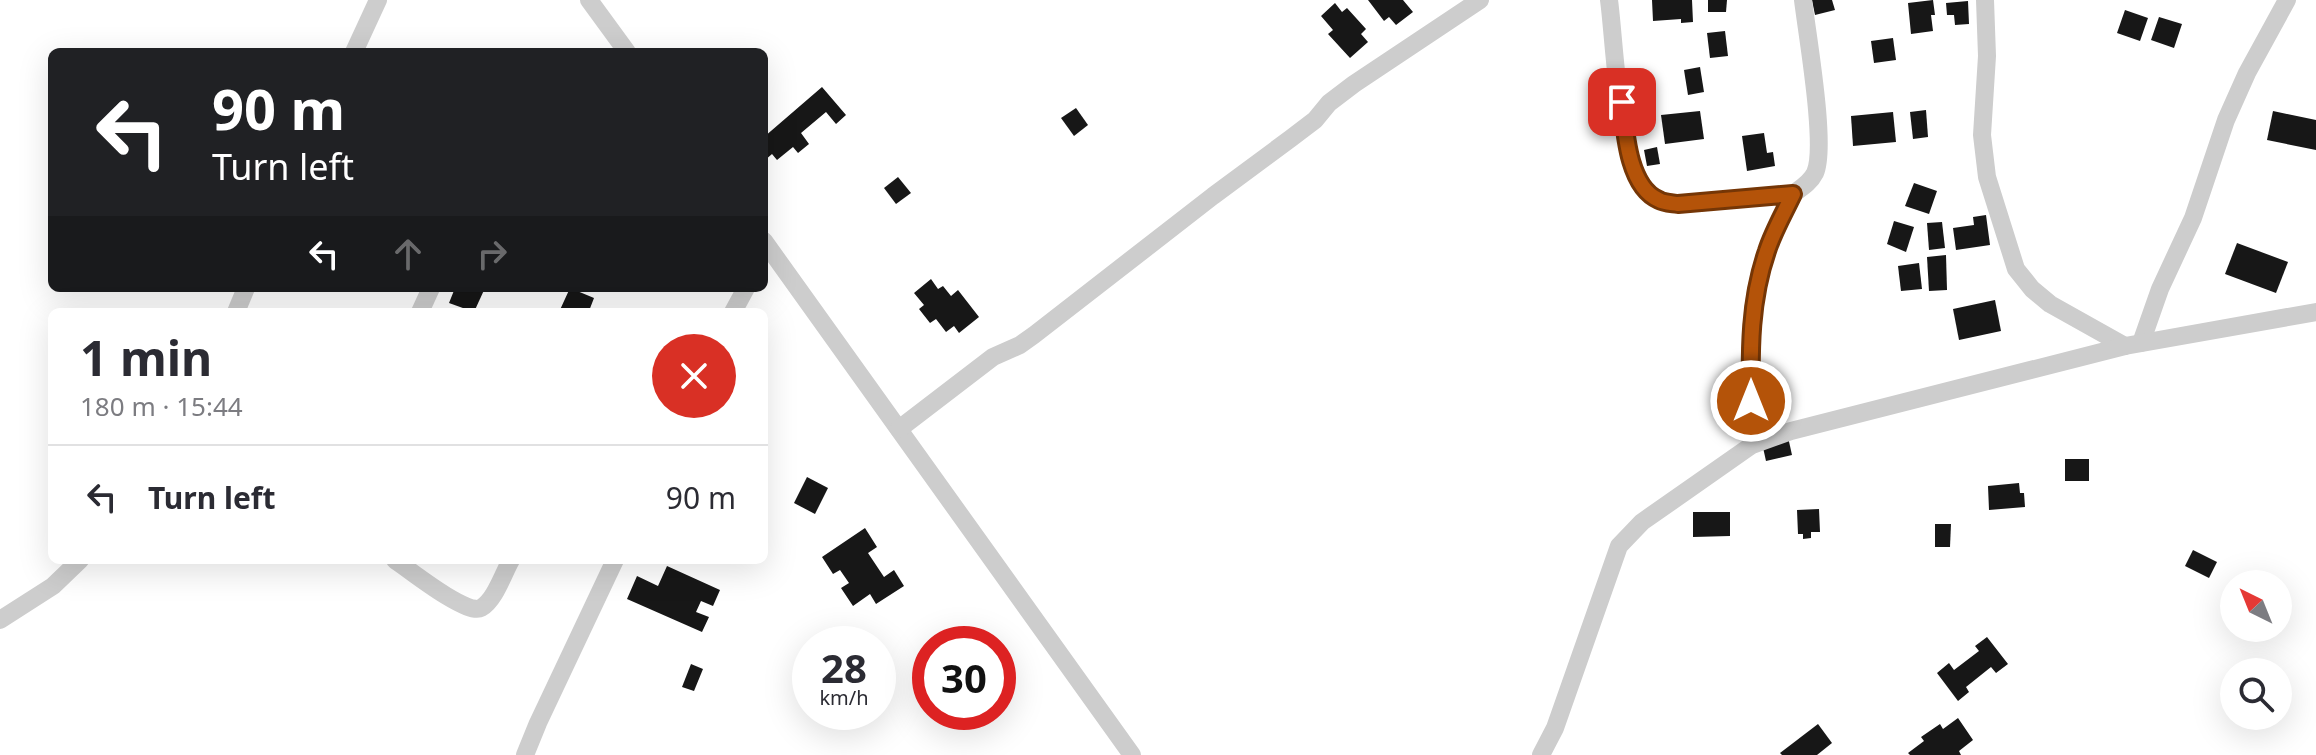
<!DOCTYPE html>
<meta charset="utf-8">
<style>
:root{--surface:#fff;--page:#f2f2f3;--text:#2b2b33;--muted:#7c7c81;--line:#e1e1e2}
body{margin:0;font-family:"Noto Sans",sans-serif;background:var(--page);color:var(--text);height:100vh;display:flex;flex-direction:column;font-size:30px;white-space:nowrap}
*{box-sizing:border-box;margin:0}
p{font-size:26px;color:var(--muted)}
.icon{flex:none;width:44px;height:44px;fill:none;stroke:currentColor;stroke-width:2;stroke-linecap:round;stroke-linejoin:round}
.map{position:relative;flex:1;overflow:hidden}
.panel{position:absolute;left:48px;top:308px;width:720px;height:256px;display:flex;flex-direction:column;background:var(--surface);border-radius:12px;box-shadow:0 8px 32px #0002}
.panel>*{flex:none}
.top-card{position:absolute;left:48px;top:48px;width:720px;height:244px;border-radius:12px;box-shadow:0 8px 32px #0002;background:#202124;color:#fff;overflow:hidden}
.needle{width:52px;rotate:317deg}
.controls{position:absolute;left:2220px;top:570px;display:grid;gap:16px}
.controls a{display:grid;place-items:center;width:72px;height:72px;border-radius:50%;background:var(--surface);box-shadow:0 8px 32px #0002;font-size:40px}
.speed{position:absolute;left:792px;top:626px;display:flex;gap:16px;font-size:40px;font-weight:700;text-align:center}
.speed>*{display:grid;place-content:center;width:104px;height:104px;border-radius:50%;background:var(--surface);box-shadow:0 8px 32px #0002;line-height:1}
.speed small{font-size:20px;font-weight:400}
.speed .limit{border:12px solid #d22;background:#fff;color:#111}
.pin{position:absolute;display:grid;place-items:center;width:68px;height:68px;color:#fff;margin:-34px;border-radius:16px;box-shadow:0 4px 12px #0006}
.me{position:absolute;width:88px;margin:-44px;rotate:0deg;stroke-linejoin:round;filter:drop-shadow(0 0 6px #0008)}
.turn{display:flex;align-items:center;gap:28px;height:168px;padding:0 32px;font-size:36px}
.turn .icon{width:104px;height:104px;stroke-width:2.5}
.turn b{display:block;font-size:56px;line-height:68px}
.lanes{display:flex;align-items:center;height:76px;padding:0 32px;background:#0003;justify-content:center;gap:40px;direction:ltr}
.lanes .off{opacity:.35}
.round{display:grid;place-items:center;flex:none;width:84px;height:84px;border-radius:42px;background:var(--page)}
.headline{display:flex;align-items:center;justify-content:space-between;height:136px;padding:0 32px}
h1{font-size:48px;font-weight:700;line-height:60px}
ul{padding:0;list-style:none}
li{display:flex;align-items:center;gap:24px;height:104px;padding:0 32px;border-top:2px solid var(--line)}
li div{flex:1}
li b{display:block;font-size:30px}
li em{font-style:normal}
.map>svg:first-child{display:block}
.building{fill:#171717}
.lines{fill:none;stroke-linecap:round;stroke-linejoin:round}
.minor{stroke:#cdcdcd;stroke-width:18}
.route-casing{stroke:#753606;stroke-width:20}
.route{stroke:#b45309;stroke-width:14}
</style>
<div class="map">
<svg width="2316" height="755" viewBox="0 0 2316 755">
<rect width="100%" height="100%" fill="#fff"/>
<g class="building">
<path d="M 1368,0 L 1403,0 L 1413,12 L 1396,25 L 1389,17 L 1384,21 Z"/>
<path d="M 1652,0 L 1692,0 L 1693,22 L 1681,23 L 1681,19 L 1653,21 Z"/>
<path d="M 1708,0 L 1727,0 L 1726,12 L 1708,12 Z"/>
<path d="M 1812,0 L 1832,0 L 1835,10 L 1815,15 Z"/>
<path d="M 1933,0 L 1935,15 L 1931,15 L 1933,31 L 1911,34 L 1908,3 Z"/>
<path d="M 1968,1 L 1969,24 L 1955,25 L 1954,15 L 1947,15 L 1946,3 Z"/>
<path d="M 1335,3 L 1342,12 L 1347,8 L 1366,29 L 1361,34 L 1368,42 L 1350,58 L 1328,34 L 1333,30 L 1321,16 Z"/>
<path d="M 2125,10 L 2148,18 L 2140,41 L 2117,33 Z"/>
<path d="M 2159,17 L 2182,24 L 2174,48 L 2151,40 Z"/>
<path d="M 1725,31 L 1728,56 L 1710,58 L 1707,33 Z"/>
<path d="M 1893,38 L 1896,60 L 1874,63 L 1871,41 Z"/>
<path d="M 1700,67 L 1704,92 L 1688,95 L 1684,70 Z"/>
<path d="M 822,87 L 846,115 L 836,124 L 826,112 L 801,133 L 809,144 L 798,153 L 793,147 L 777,160 L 772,154 L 764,161 L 764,143 L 767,140 L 764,137 Z"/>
<path d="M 1076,108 L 1088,125 L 1074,136 L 1061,118 Z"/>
<path d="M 1926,110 L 1928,137 L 1913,139 L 1910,112 Z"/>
<path d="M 1700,111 L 1704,139 L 1665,144 L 1661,115 Z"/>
<path d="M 2273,111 L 2316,120 L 2316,150 L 2267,140 Z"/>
<path d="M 1893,112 L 1896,142 L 1853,146 L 1851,116 Z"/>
<path d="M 1764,133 L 1767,153 L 1773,152 L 1775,166 L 1747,171 L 1742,136 Z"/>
<path d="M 1657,147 L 1660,164 L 1647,166 L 1644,150 Z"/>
<path d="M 898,177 L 911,193 L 896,204 L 884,188 Z"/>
<path d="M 1914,183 L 1937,191 L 1929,214 L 1905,206 Z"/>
<path d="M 1986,215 L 1990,245 L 1956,250 L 1953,228 L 1974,225 L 1973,217 Z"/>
<path d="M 1894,221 L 1914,227 L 1906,252 L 1887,244 Z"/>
<path d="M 1942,222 L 1945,248 L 1929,250 L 1927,223 Z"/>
<path d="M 2237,243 L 2288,262 L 2276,293 L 2225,274 Z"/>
<path d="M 1946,255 L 1947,290 L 1929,291 L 1927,257 Z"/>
<path d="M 1919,263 L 1922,289 L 1901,291 L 1898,266 Z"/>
<path d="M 931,279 L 938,289 L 943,286 L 951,296 L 958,290 L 979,317 L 959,333 L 954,326 L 946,332 L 936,319 L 930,323 L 919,309 L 924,305 L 914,293 Z"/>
<path d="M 455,288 L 485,288 L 474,312 L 449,303 Z"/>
<path d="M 570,288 L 594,298 L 589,311 L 583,308 L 581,312 L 559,312 Z"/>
<path d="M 1995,300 L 2001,331 L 1959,340 L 1953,309 Z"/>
<path d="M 1788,437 L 1792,455 L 1766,461 L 1762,443 Z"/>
<rect x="2065" y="459" width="24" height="22"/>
<path d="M 807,477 L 828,488 L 815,514 L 794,503 Z"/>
<path d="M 2019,483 L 2020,493 L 2024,493 L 2025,507 L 1989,510 L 1988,486 Z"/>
<path d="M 1819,509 L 1820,532 L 1811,532 L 1811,538 L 1803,539 L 1803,534 L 1798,534 L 1797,510 Z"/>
<path d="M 1693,512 L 1730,512 L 1730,536 L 1693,537 Z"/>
<path d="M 1935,524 L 1951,524 L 1950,547 L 1935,547 Z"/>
<path d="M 865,528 L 877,547 L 868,553 L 884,577 L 894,570 L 904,586 L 876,604 L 870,594 L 853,606 L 841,588 L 849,583 L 840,570 L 833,574 L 822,557 Z"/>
<path d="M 2193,550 L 2217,562 L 2209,578 L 2185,566 Z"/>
<path d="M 667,566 L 720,590 L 713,606 L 701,601 L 696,612 L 709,617 L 702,632 L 627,599 L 637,576 L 658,586 Z"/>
<path d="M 1987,637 L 2008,664 L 1996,673 L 1991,667 L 1966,687 L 1969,692 L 1958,701 L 1937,673 L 1949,663 L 1954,670 L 1979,651 L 1975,646 Z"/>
<path d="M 691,664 L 703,669 L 694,691 L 682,687 Z"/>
<path d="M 1958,718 L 1973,740 L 1959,751 L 1961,755 L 1910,755 L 1908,753 L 1924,741 L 1921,737 L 1940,724 L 1943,729 Z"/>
<path d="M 1818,724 L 1832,743 L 1817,755 L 1782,755 L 1780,753 Z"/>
</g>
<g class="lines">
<g class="minor">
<path d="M 589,0 L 627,52"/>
<path d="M 1609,0 C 1615,44 1618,165 1649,193 C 1658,201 1667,202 1678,204 L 1793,194 C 1801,188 1810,183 1815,173 C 1827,147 1807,34 1803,0"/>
<path d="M 1985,0 L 1987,56 L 1982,135 L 1987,177 L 2016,269 L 2032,289 L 2050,304 L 2125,346"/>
<path d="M 354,52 L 378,0"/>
<path d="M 764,241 L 1132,755"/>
<path d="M 236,312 L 246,288"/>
<path d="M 420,312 L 431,288"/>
<path d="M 733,312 L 746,288"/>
<path d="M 2141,343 L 2160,289 L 2193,218 L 2226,120 L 2247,73 L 2287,0"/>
<path d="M 899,429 L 993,357 L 1020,345 L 1034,335 L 1213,196 L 1290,139 L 1315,120 L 1329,103 L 1354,84 L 1480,0"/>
<path d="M 1752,445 C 1751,381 1744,312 1767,250 C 1774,231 1784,213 1793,194"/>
<path d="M 395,560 C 408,569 467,616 481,608 C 495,600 503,574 511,560"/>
<path d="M 0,620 L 53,586 L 80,560"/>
<path d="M 525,755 L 538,723 L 615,560"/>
<path d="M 1541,755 L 1555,728 L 1619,546 L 1642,522 L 1752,445 L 1791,431 L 2125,346 L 2316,312"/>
</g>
</g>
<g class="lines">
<defs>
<path id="route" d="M 1622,102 C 1625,131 1628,187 1659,200 C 1664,203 1672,203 1678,204 L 1793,194 C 1784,213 1773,232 1767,251 C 1750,300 1750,350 1751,401"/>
</defs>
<use href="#route" class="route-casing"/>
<use href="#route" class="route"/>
</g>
</svg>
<div class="controls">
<a><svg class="needle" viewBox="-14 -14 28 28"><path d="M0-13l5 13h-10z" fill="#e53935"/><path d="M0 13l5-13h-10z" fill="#7c7c81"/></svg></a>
<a><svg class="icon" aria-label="search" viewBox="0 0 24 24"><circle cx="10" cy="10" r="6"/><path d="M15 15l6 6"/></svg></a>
</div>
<div class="speed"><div>28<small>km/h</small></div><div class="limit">30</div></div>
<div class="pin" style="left:1622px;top:102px;background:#d93025"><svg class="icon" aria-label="arrive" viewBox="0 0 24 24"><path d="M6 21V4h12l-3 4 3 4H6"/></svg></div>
<svg class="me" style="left:1751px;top:401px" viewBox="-20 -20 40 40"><circle r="17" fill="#b45309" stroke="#fff" stroke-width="3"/><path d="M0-11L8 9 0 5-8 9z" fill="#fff"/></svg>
<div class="top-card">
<div class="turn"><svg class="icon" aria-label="left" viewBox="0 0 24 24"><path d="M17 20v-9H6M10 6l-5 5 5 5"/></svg><div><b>90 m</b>Turn left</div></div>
<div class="lanes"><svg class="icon" aria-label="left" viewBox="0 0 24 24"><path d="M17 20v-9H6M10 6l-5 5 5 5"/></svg><svg class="icon off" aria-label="ahead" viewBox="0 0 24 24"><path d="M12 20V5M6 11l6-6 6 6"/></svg><svg class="icon off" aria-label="right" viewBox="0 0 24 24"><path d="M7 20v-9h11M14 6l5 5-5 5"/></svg></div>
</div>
<section class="panel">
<div class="headline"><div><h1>1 min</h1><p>180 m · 15:44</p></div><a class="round" style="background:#d93025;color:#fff"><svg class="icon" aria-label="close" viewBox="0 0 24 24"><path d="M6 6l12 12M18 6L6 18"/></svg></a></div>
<ul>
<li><svg class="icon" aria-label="left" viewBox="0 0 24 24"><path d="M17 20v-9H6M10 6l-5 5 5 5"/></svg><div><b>Turn left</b></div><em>90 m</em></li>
</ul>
</section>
</div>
